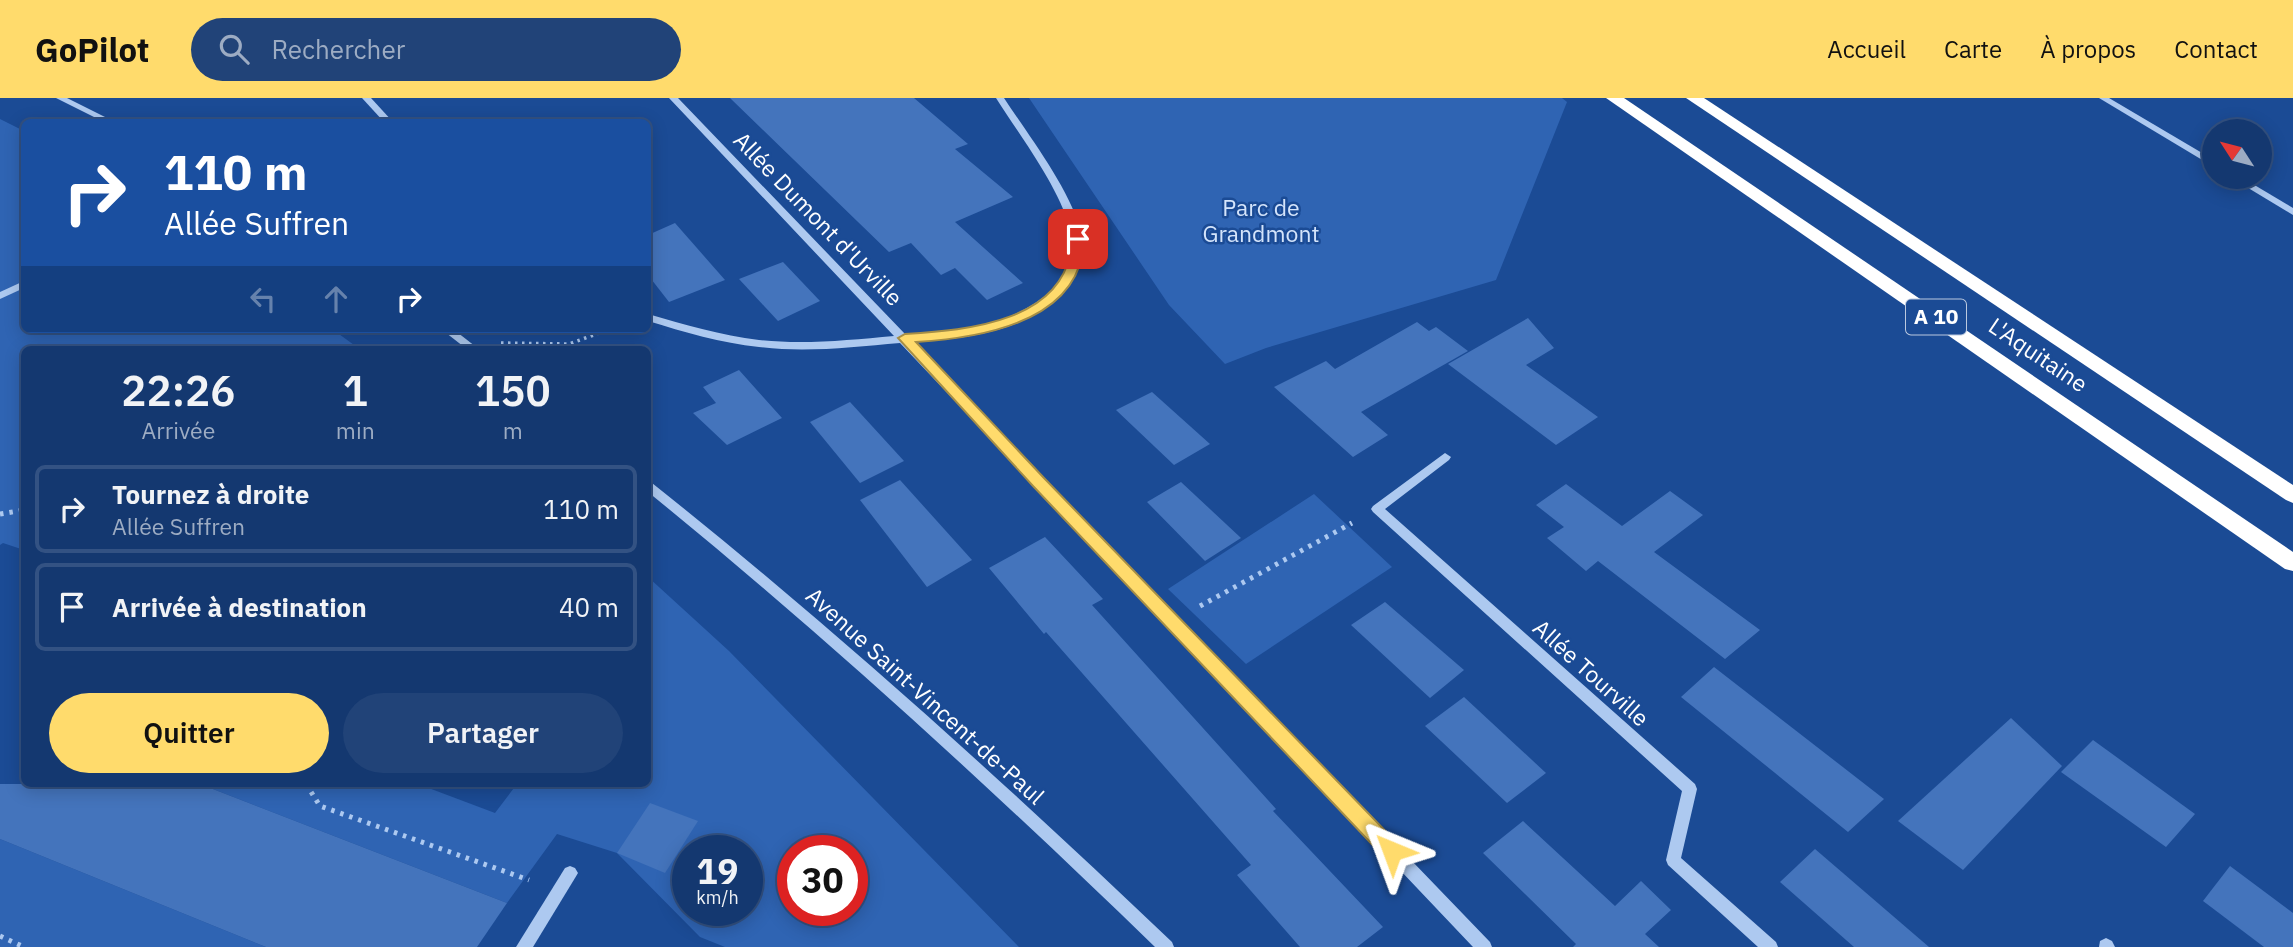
<!DOCTYPE html>
<html lang="fr">
<meta charset="utf-8">
<style>
:root{--surface:#143870;--page:#214378;--text:#f1f3f6;--muted:#9dacc3;--line:#335283;--accent:#ffdb6c}
body{margin:0;font-family:"IBM Plex Sans",sans-serif;background:var(--page);color:var(--text);height:100vh;display:flex;flex-direction:column;font-size:26px;white-space:nowrap}
*{box-sizing:border-box;margin:0}
p{font-size:23px;color:var(--muted)}
.icon{flex:none;width:38px;height:38px;fill:none;stroke:currentColor;stroke-width:2;stroke-linecap:round;stroke-linejoin:round}
.map{position:relative;flex:1;overflow:hidden}
.side{position:absolute;left:21px;top:248px;width:630px;height:441px;display:flex;flex-direction:column;background:var(--surface);border-radius:10px;box-shadow:0 4px 18px #0003,0 0 0 2px var(--line)}
.side>*{flex:none}
.top-card{position:absolute;left:21px;top:21px;width:630px;height:214px;border-radius:10px;box-shadow:0 4px 18px #0003,0 0 0 2px var(--line);background:#1a4fa0;color:#fff;overflow:hidden}
.needle{width:46px;rotate:306deg}
.buttons{position:absolute;left:2202px;top:21px;display:grid;gap:14px}
.buttons a{display:grid;place-items:center;width:70px;height:70px;border-radius:50%;background:var(--surface);box-shadow:0 4px 18px #0003,0 0 0 2px var(--line);font-size:35px}
.speed{position:absolute;left:672px;top:737px;display:flex;gap:14px;font-size:35px;font-weight:700;text-align:center}
.speed>*{display:grid;place-content:center;width:91px;height:91px;border-radius:50%;background:var(--surface);box-shadow:0 4px 18px #0003,0 0 0 2px var(--line);line-height:1}
.speed small{font-size:18px;font-weight:400}
.speed .limit{border:10px solid #d22;background:#fff;color:#111}
.pin{position:absolute;display:grid;place-items:center;width:60px;height:60px;color:#fff;margin:-30px;border-radius:14px;box-shadow:0 4px 10px #0006}
.me{position:absolute;width:77px;margin:-38px;rotate:316deg;stroke-linejoin:round;filter:drop-shadow(0 0 5px #0008)}
.turn{display:flex;align-items:center;gap:24px;height:147px;padding:0 28px;font-size:32px}
.turn .icon{width:91px;height:91px;stroke-width:2.5}
.turn b{display:block;font-size:49px;line-height:60px}
.lanes{display:flex;align-items:center;height:66px;padding:0 28px;background:#0003;justify-content:center;gap:35px;direction:ltr}
.lanes .off{opacity:.35}
.eta{display:flex;justify-content:space-evenly;align-items:center;height:119px;text-align:center}
.eta b{font-size:42px;font-weight:600;line-height:49px}
.cta{display:flex;gap:14px;margin-top:auto;padding:14px 28px}
.cta a{flex:1;height:80px;border-radius:42px;background:var(--accent);color:#111;font-size:28px;font-weight:600;line-height:80px;text-align:center}
.cta a+a{background:var(--page);color:var(--text)}
ul{padding:0;list-style:none}
li{display:flex;align-items:center;gap:21px;height:88px;margin:0 14px 10px;padding:0 14px;border:4px solid var(--line);border-radius:10px}
li div{flex:1}
li b{display:block;font-size:26px}
li em{font-style:normal}
header{display:flex;align-items:center;gap:42px;box-sizing:border-box;height:98px;padding:0 35px;background:var(--accent);color:#111}
header strong{font-size:33px}
nav{display:flex;gap:38px;margin-inline-start:auto;font-size:24px}
.search{width:490px;height:63px;background:var(--page);display:flex;align-items:center;gap:18px;box-sizing:border-box;padding:0 24px;border-radius:38px;color:var(--muted);font-size:26px}
.map>svg:first-child{display:block}
.green{fill:#2f64b3;fill-rule:evenodd}
.building{fill:#4474bc}
.lines{fill:none;stroke-linecap:round;stroke-linejoin:round}
.path-far1{stroke:#adc9f0;stroke-width:3.5;stroke-dasharray:2.5 4.5;stroke-linecap:butt}
.path{stroke:#adc9f0;stroke-width:5;stroke-dasharray:3.5 6;stroke-linecap:butt}
.minor{fill:#adc9f0;fill-rule:evenodd}
.highway{fill:#fff;fill-rule:evenodd}
.route{fill:#ffdb6c;stroke:#a68e46;stroke-width:2}
.labels{text-anchor:middle;stroke-width:5;stroke-linejoin:round;paint-order:stroke}
.shield{fill:#1b4b95;stroke:#bbc9df;stroke-width:2}
.shield-label{font-size:21px;font-weight:bold;fill:#fff}
.park-label{font-size:23px;fill:#d4e4fb;stroke:#1b4b95}
.street-label{font-size:23px;fill:#fff;stroke:#1b4b95}
</style>
<header>
<strong>GoPilot</strong>
<div class="search"><svg class="icon" aria-label="search" viewBox="0 0 24 24"><circle cx="10" cy="10" r="6"/><path d="M15 15l6 6"/></svg>Rechercher</div>
<nav><a>Accueil</a><a>Carte</a><a>À propos</a><a>Contact</a></nav>
</header>
<div class="map">
<svg width="2293" height="849" viewBox="0 0 2293 849">
<rect width="100%" height="100%" fill="#1b4b95"/>
<g class="green">
<path d="M 1029,0 L 1562,0 L 1567,4 L 1496,182 L 1266,250 L 1225,266 L 1169,207 Z"/>
<path d="M 0,21 L 24,33 L 24,231 L 332,231 L 361,252 L 24,252 L 24,452 L 3,445 L 0,447 Z"/>
<path d="M 1314,396 L 1392,469 L 1246,566 L 1168,491 Z"/>
<path d="M 648,479 L 729,553 L 1019,849 L 725,849 L 700,839 L 617,755 L 557,736 L 507,805 L 200,686 L 418,686 L 495,715 L 517,686 L 648,686 ZM 688,752 L 747,752 L 747,812 L 688,812 ZM 793,752 L 852,752 L 852,812 L 793,812 Z"/>
<path d="M 0,741 L 266,849 L 0,849 Z"/>
</g>
<g class="building">
<path d="M 730,0 L 914,0 L 968,46 L 955,51 L 1013,99 L 955,124 L 1023,185 L 987,202 L 955,170 L 941,177 L 911,145 L 889,154 Z"/>
<path d="M 675,125 L 725,182 L 669,204 L 648,177 L 648,137 Z"/>
<path d="M 783,164 L 820,203 L 778,223 L 739,181 Z"/>
<path d="M 1528,220 L 1554,250 L 1526,267 L 1598,319 L 1556,347 L 1448,266 Z"/>
<path d="M 1417,224 L 1429,233 L 1436,229 L 1468,253 L 1361,314 L 1388,337 L 1353,359 L 1274,289 L 1326,263 L 1335,271 Z"/>
<path d="M 739,272 L 782,320 L 727,347 L 693,315 L 716,305 L 703,289 Z"/>
<path d="M 1152,294 L 1210,346 L 1174,367 L 1116,312 Z"/>
<path d="M 850,304 L 904,363 L 860,385 L 810,324 Z"/>
<path d="M 900,382 L 972,462 L 927,489 L 860,402 Z"/>
<path d="M 1181,384 L 1241,440 L 1205,463 L 1147,404 Z"/>
<path d="M 1566,386 L 1622,428 L 1670,393 L 1703,417 L 1654,454 L 1760,532 L 1725,561 L 1598,463 L 1586,473 L 1547,440 L 1564,429 L 1536,407 Z"/>
<path d="M 1045,439 L 1103,501 L 1092,507 L 1276,711 L 1273,713 L 1383,829 L 1357,849 L 1300,849 L 1237,777 L 1251,767 L 1046,534 L 1044,536 L 989,470 Z"/>
<path d="M 1385,504 L 1464,572 L 1430,600 L 1351,527 Z"/>
<path d="M 1714,569 L 1884,701 L 1848,734 L 1681,599 Z"/>
<path d="M 1464,599 L 1546,675 L 1507,705 L 1425,628 Z"/>
<path d="M 2011,620 L 2062,668 L 1963,772 L 1898,723 Z"/>
<path d="M 2093,642 L 2195,716 L 2166,749 L 2061,674 Z"/>
<path d="M 0,686 L 200,686 L 507,805 L 477,849 L 266,849 L 0,741 Z"/>
<path d="M 650,705 L 698,723 L 665,775 L 617,755 Z"/>
<path d="M 1523,723 L 1615,808 L 1641,783 L 1671,812 L 1645,836 L 1659,849 L 1573,849 L 1576,846 L 1483,755 Z"/>
<path d="M 1815,751 L 1929,849 L 1854,849 L 1780,784 Z"/>
<path d="M 2230,768 L 2293,815 L 2293,849 L 2264,849 L 2203,803 Z"/>
</g>
<g class="lines">
<path class="path-far1" d="M 501,245 L 569,246 L 610,231"/>
<g class="path">
<path d="M 0,416 L 24,412"/>
<path d="M 1200,508 L 1352,425"/>
<path d="M 306,686 L 320,708 L 529,782"/>
<path d="M 0,838 L 24,849"/>
</g>
<g class="minor">
<path d="M 56,0 L 67,0 L 115,24 L 104,24 Z"/>
<path d="M 362,0 L 371,0 L 393,24 L 384,24 Z"/>
<path d="M 669,0 L 678,0 L 906,237 C 925,236 945,236 965,232 C 1012,223 1088,191 1070,130 C 1057,86 1020,38 996,0 L 1004,0 C 1029,38 1067,87 1080,130 C 1084,144 1083,159 1077,172 C 1049,232 970,241 912,244 L 1490,844 L 1492,849 L 1473,849 L 900,245 C 853,249 806,255 759,249 C 721,245 684,234 648,223 L 648,216 C 685,227 721,237 759,242 C 804,247 849,242 894,238 Z"/>
<path d="M 2099,0 L 2109,0 L 2214,62 L 2214,69 Z"/>
<path d="M 2230,79 L 2241,79 L 2293,110 L 2293,117 Z"/>
<path d="M 24,183 L 24,190 L 0,201 L 0,194 Z"/>
<path d="M 441,231 L 453,231 L 480,252 L 468,252 Z"/>
<path d="M 1445,355 L 1451,359 L 1449,362 L 1385,411 L 1695,686 L 1697,691 L 1681,760 L 1776,844 L 1778,849 L 1758,849 L 1668,767 L 1666,762 L 1682,693 L 1373,414 L 1371,411 L 1373,408 Z"/>
<path d="M 648,384 L 652,385 C 833,529 1004,684 1172,844 L 1174,849 L 1155,849 C 992,691 824,537 648,394 Z"/>
<path d="M 570,768 L 575,770 L 578,775 L 575,780 L 533,849 L 516,849 L 565,770 Z"/>
<path d="M 2106,840 L 2112,843 L 2115,849 L 2099,849 L 2100,843 Z"/>
</g>
<g class="highway">
<path d="M 1606,0 L 1624,0 L 2293,454 L 2293,473 L 2285,471 Z"/>
<path d="M 1686,0 L 1704,0 L 2293,387 L 2293,405 L 2286,402 Z"/>
</g>
</g>
<path class="route" d="M 1078,137 L 1084,141 C 1082,224 982,240 916,244 L 1044,380 L 1399,747 L 1402,753 L 1399,760 L 1392,762 L 1385,760 L 1033,388 L 898,240 L 905,236 C 968,232 1069,224 1072,141 Z"/>
<g class="labels">
<rect class="shield" x="1906" y="201.5" width="60" height="35" rx="5"/>
<g class="shield-label">
<text x="1936" y="226">A 10</text>
</g>
<g class="park-label">
<text x="1261" y="118">Parc de<tspan x="1261" dy="26">Grandmont</tspan></text>
</g>
<g class="street-label">
<text transform="translate(818 121) rotate(46)" y="8">Allée Dumont d'Urville</text>
<text transform="translate(2038 257) rotate(34)" y="8">L'Aquitaine</text>
<text transform="translate(1591 575) rotate(42)" y="8">Allée Tourville</text>
<text transform="translate(925 598) rotate(42)" y="8">Avenue Saint-Vincent-de-Paul</text>
</g>
</g>
</svg>
<div class="buttons">
<a><svg class="needle" viewBox="-14 -14 28 28"><path d="M0-13l5 13h-10z" fill="#e53935"/><path d="M0 13l5-13h-10z" fill="#9dacc3"/></svg></a>
</div>
<div class="speed"><div>19<small>km/h</small></div><div class="limit">30</div></div>
<div class="pin" style="left:1078px;top:141px;background:#d93025"><svg class="icon" aria-label="arrive" viewBox="0 0 24 24"><path d="M6 21V4h12l-3 4 3 4H6"/></svg></div>
<svg class="me" style="left:1392px;top:753px" viewBox="-20 -20 40 40"><path d="M0-17L14 15 0 8-14 15z" fill="#ffdb6c" stroke="#fff" stroke-width="4"/></svg>
<div class="top-card">
<div class="turn"><svg class="icon" aria-label="right" viewBox="0 0 24 24"><path d="M7 20v-9h11M14 6l5 5-5 5"/></svg><div><b>110 m</b>Allée Suffren</div></div>
<div class="lanes"><svg class="icon off" aria-label="left" viewBox="0 0 24 24"><path d="M17 20v-9H6M10 6l-5 5 5 5"/></svg><svg class="icon off" aria-label="ahead" viewBox="0 0 24 24"><path d="M12 20V5M6 11l6-6 6 6"/></svg><svg class="icon" aria-label="right" viewBox="0 0 24 24"><path d="M7 20v-9h11M14 6l5 5-5 5"/></svg></div>
</div>
<section class="side">
<div class="eta">
<div><b>22:26</b><p>Arrivée</p></div>
<div><b>1</b><p>min</p></div>
<div><b>150</b><p>m</p></div>
</div>
<ul>
<li><svg class="icon" aria-label="right" viewBox="0 0 24 24"><path d="M7 20v-9h11M14 6l5 5-5 5"/></svg><div><b>Tournez à droite</b><p>Allée Suffren</p></div><em>110 m</em></li>
<li><svg class="icon" aria-label="arrive" viewBox="0 0 24 24"><path d="M6 21V4h12l-3 4 3 4H6"/></svg><div><b>Arrivée à destination</b></div><em>40 m</em></li>
</ul>
<div class="cta"><a>Quitter</a><a>Partager</a></div>
</section>
</div>
